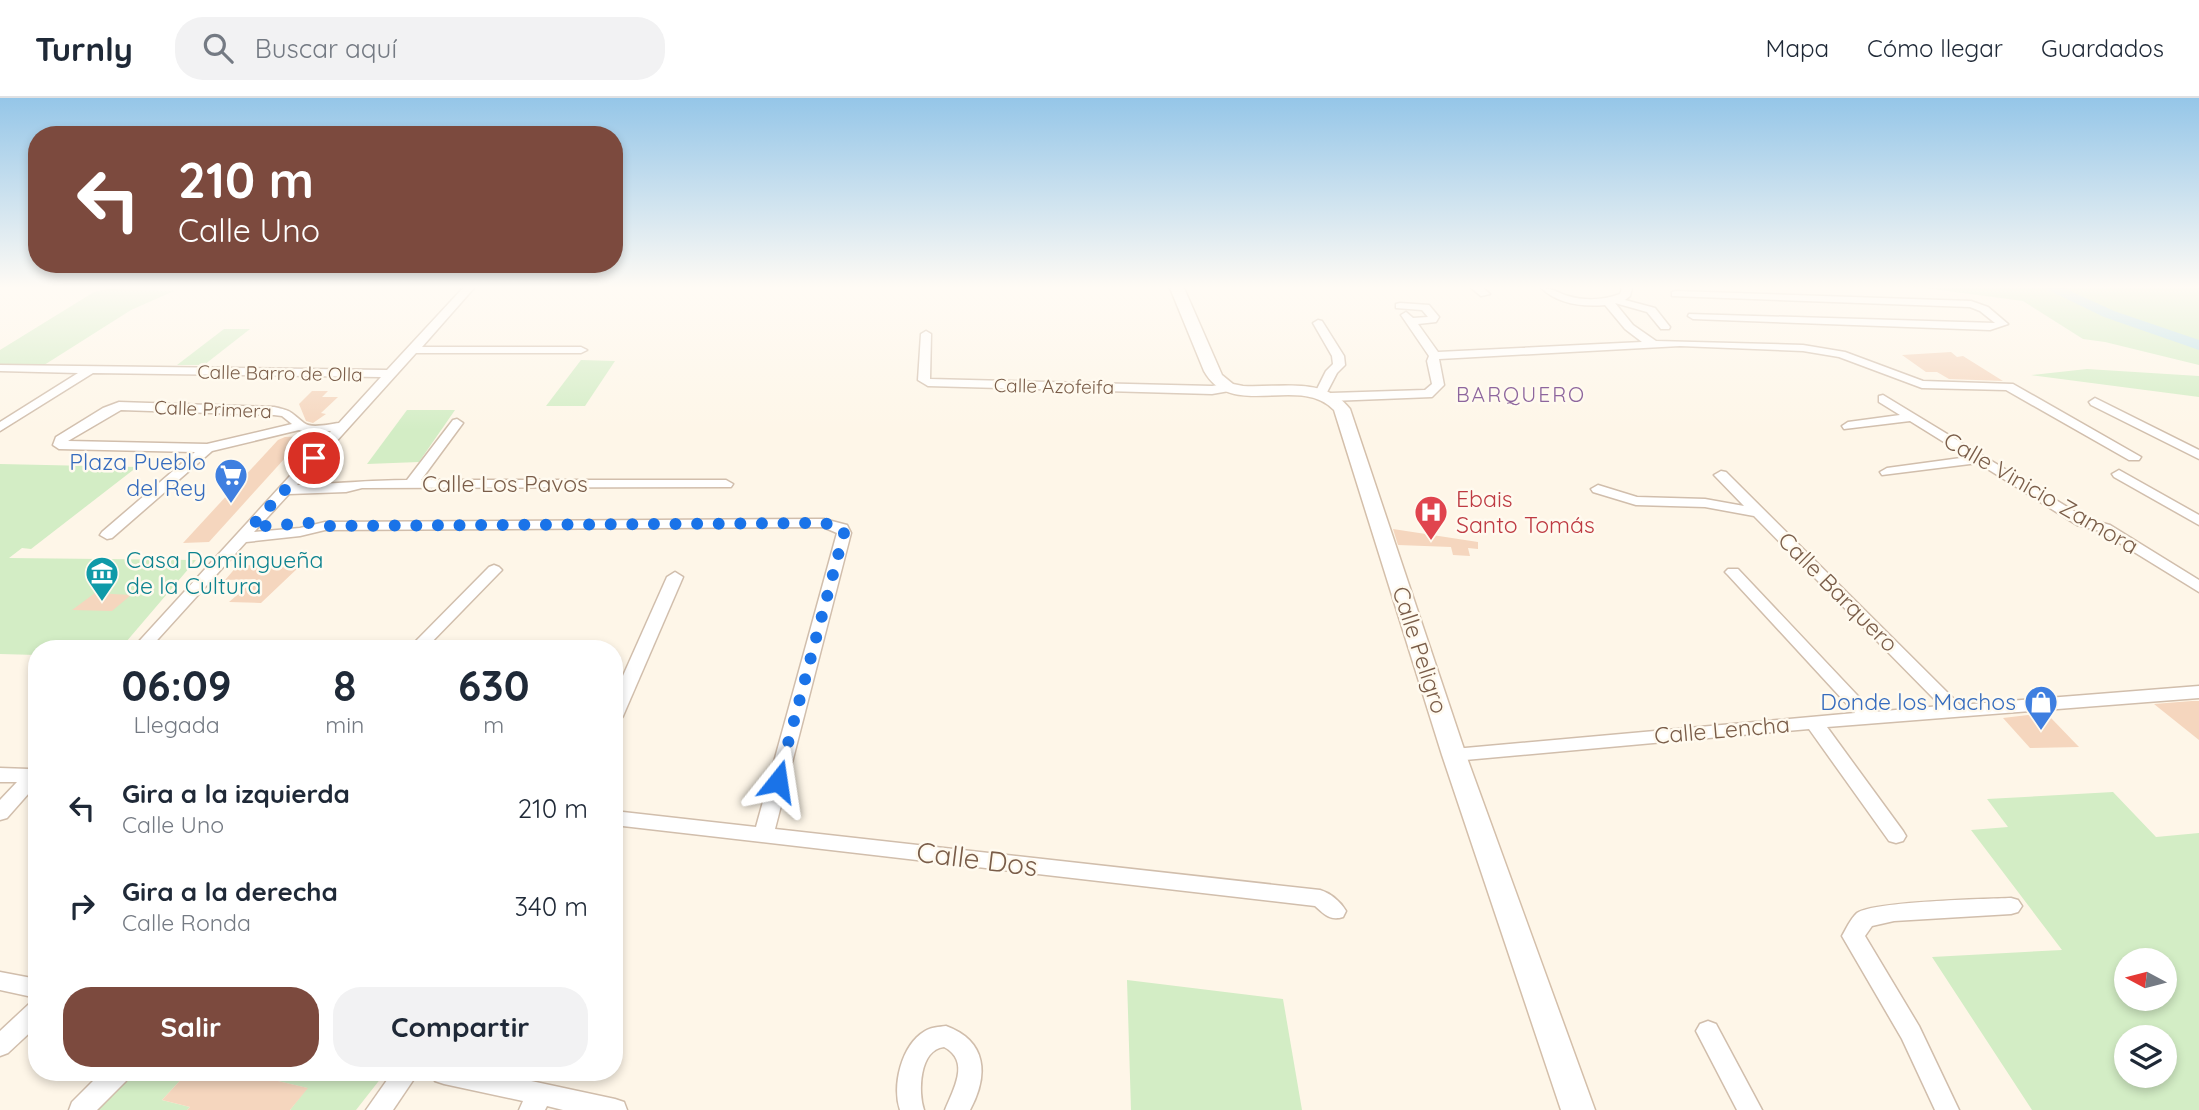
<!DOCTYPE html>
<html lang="es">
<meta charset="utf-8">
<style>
:root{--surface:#fff;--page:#f2f2f3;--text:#1f2937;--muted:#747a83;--line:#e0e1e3;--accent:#7c4a3e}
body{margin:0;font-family:Quicksand,sans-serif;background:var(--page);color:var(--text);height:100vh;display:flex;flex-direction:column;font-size:26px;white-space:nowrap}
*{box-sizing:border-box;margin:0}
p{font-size:23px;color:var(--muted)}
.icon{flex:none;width:38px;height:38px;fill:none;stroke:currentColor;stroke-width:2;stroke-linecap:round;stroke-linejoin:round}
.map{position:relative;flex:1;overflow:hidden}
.panel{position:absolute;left:28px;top:542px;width:595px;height:441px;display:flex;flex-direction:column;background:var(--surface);border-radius:28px;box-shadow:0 4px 10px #0003}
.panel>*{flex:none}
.hud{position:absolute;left:28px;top:28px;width:595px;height:147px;border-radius:28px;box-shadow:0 4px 10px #0003;background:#7c4a3e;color:#fff;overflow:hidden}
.needle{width:46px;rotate:277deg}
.buttons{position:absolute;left:2114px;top:850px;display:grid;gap:14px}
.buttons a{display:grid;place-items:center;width:63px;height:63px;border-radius:50%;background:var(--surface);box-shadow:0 4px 10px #0003;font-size:35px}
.pin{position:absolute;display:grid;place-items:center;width:60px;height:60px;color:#fff;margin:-30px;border:4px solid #fff;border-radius:50%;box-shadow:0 2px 7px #0007}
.me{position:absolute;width:77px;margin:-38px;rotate:15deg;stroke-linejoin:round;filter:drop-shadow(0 0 5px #0008)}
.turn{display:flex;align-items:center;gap:24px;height:147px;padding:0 35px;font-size:32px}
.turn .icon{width:91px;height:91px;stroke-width:2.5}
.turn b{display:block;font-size:49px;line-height:60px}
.eta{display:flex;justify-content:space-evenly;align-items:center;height:119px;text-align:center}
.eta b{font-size:42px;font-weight:800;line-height:49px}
.primary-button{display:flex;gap:14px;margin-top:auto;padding:14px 35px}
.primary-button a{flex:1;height:80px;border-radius:28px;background:var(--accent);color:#fff;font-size:28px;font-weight:800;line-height:80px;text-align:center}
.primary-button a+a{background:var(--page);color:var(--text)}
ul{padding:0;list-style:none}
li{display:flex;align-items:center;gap:21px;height:98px;padding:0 35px}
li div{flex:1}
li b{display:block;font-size:26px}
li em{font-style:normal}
header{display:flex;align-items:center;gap:42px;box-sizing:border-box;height:98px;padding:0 35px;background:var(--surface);border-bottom:2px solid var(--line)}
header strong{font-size:33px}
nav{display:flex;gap:38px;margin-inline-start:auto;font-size:24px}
.search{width:490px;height:63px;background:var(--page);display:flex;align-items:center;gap:18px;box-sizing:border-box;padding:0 24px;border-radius:28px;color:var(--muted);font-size:26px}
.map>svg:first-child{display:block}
.green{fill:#d3edc5;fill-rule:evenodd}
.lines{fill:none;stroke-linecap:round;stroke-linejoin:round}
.river{fill:#bae0e9;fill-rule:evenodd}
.building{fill:#f5d6be}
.street-casing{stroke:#d1beac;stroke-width:3}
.secondary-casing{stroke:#d4bfaa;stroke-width:3}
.street{fill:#fff;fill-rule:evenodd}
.secondary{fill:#fff;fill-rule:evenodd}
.route{stroke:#1a73e8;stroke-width:12;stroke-dasharray:0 21.6}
.labels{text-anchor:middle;stroke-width:5;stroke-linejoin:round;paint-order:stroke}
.far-street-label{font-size:19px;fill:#7a5d49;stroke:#fffaef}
.far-neighbourhood-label{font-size:21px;letter-spacing:2px;fill:#8d659d;stroke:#fffaef}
.shop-label{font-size:23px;fill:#366cbe;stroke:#fffaef;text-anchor:end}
.street-label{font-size:23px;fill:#7a5d49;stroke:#fffaef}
.health-label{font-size:23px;fill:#be3a42;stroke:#fffaef;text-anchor:start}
.culture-label{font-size:23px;fill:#0d838f;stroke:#fffaef;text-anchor:start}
.near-street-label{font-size:28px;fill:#7a5d49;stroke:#fffaef}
</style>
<header>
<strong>Turnly</strong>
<div class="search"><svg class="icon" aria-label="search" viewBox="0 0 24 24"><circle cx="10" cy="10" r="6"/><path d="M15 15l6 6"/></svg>Buscar aquí</div>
<nav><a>Mapa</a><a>Cómo llegar</a><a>Guardados</a></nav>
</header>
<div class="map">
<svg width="2199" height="1012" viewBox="0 0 2199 1012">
<rect width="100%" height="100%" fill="#fef6e8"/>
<g class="green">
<path d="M 1925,190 L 2199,190 L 2199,267 L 2105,244 L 2083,241 L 2023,203 Z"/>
<path d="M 108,191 L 174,193 L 131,212 L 41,269 L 0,266 L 0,252 L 94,194 Z"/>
<path d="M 224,231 L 250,231 L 204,267 L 177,267 Z"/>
<path d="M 581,262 L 615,263 L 585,308 L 546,308 Z"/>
<path d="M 2087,271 L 2199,278 L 2199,299 L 2031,277 Z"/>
<path d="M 407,312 L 455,312 L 419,364 L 367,366 Z"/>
<path d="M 0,366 L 137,369 L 31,451 L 22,450 L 9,460 L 196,462 L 120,551 L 37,551 L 37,557 L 0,556 Z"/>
<path d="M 2113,694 L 2156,739 L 2199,735 L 2199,1012 L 2032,1012 L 1932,859 L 2062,852 L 1971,732 L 2008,729 L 1987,701 ZM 2126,863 L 2165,863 L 2165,901 L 2126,901 ZM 2126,940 L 2165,940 L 2165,978 L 2126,978 Z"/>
<path d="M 1127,882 L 1283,901 L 1302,1012 L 1131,1012 Z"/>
<path d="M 130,975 L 187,975 L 162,1002 L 190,1009 L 187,1012 L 94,1012 Z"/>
<path d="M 270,975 L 385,975 L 356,1012 L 290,1012 L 307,990 L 265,980 Z"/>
</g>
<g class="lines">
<path class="river" d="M 2044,190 L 2064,190 L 2114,213 L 2199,242 L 2199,252 L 2104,219 Z"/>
</g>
<g class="building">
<path d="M 1951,254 L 1957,259 L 1963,258 L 2003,283 L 1949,281 L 1937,274 L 1926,274 L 1902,257 Z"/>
<path d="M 312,293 L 328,293 L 322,299 L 338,299 L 321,315 L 326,316 L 313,325 L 306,323 L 299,306 Z"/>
<path d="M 305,338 L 209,444 L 183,445 L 278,342 L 285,339 Z"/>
<path d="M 1393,431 L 1478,444 L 1478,451 L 1468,450 L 1470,458 L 1453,457 L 1451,449 L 1398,447 Z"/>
<path d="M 238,467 L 269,468 L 300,468 L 261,505 L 229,504 L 256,481 L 225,482 Z"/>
<path d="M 95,495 L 131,497 L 112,513 L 72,512 Z"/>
<path d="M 2199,603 L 2199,642 L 2154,606 L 2192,603 Z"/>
<path d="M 2028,617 L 2051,620 L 2079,649 L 2030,650 L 2003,620 Z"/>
<path d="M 187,975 L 270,975 L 265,980 L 308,990 L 290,1012 L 187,1012 L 190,1009 L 162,1002 Z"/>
</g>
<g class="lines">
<defs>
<g id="street">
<path d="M 463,190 L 474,190 L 422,249 L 581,249 L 587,252 L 581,255 L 416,255 L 297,387 C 334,386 370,382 407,382 L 453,322 L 457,321 L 463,325 L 421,382 L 726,382 L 733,386 L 731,389 L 362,390 L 346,394 L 289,396 L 254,434 L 300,430 L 325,424 L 824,421 L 847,427 L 851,435 L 775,731 L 1320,792 C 1330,795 1340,803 1346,813 L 1343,819 C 1330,823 1324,816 1315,808 L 614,727 L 614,713 L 756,729 L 837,435 L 823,429 L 325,432 L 300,438 L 246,444 L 149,551 L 132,551 L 331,333 L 310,335 L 299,332 L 212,353 L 112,440 L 107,441 L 100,437 L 102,434 L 195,354 L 59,351 L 53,347 L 56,339 L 103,310 L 119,304 L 274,309 C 293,313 290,314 304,325 C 311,331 330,326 339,325 L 381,279 L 93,275 L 0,333 L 0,324 L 78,275 L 0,273 L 0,267 L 387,272 ZM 121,312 L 274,317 L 282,318 L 292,326 L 207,346 L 68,343 Z"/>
<path d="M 1471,190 L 1483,190 L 1490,196 L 1481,198 Z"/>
<path d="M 1541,190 C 1553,190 1558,195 1568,198 C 1585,203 1604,202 1620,196 L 1622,190 L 1632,190 L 1630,198 L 1625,202 L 1655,210 L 1670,229 L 1669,231 L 1661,231 L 1647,214 L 1615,205 L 1633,227 L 1656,243 L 1803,247 L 1845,254 L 1923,283 L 2013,286 L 2141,359 L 2139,362 L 2129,362 L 2006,292 L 1922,290 L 1839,259 L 1803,253 L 1680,248 L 1439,261 L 1444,287 L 1432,299 L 1331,303 L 1325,299 L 1331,295 L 1425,292 L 1432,286 L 1427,263 L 1429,258 L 1401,217 L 1406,214 L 1413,220 L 1428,219 L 1422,212 L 1396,210 L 1396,206 L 1400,205 L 1429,207 L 1439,219 L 1436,224 L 1418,226 L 1438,254 L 1642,244 L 1625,231 L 1605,207 C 1582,209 1558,206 1541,190 Z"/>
<path d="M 1676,193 L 1971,203 L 1988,209 L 2008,226 L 1990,232 L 1693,221 L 1688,218 L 1689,216 L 1995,225 L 1980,213 L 1970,209 L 1672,198 L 1672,194 Z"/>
<path d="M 1318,222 L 1322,223 L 1344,258 L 1345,267 L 1337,275 L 1325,298 L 1321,299 L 1315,295 L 1326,273 L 1333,266 L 1332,258 L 1313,225 Z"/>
<path d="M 926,233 L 931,236 L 930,281 L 1212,288 L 1231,285 L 1237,289 L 1235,292 L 1212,296 L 928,288 L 918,282 L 921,236 Z"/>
<path d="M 1883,297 L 2087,421 L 2110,427 L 2199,482 L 2199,494 L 2100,433 L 2077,427 L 1978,365 L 1882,377 L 1880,374 L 1887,370 L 1968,359 L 1910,323 L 1844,331 L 1842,328 L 1848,324 L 1900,317 L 1879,304 L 1879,298 Z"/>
<path d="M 2095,300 L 2199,352 L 2199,361 L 2091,307 L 2089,304 Z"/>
<path d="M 2119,372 L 2199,417 L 2199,427 L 2114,379 L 2112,376 Z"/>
<path d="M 1721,373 L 1726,374 L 1960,607 L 2199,588 L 2199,600 L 1827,629 L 1903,733 L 1906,738 L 1903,743 L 1896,745 L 1889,743 L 1809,631 L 1454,663 L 1447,661 L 1445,657 L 1447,653 L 1454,651 L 1855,615 L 1728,477 L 1725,474 L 1728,471 L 1738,471 L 1873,614 L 1941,608 L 1754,418 L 1705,409 L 1636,407 L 1593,394 L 1591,391 L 1598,387 L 1637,399 L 1705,401 L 1744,408 L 1714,377 Z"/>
<path d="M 494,467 L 499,469 L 502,472 L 499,475 L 425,551 L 408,551 L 489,469 Z"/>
<path d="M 675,474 L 683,479 L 623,618 L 620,622 L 614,624 L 614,598 L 667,479 Z"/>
<path d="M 37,668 L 37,686 L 7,720 L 0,722 L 0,702 L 17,684 L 0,684 L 0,670 L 29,671 Z"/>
<path d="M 2011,800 L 2018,802 L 2022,808 L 2018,814 L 2011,816 L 1894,823 L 1872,828 L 1865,838 L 1919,928 L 1959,1012 L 1935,1012 L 1902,941 L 1842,838 C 1846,831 1851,820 1857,815 C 1874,803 1985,801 2011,800 Z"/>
<path d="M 0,874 L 37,881 L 37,900 L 0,892 Z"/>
<path d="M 37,903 L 37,928 L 8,955 L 0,958 L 0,933 L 29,906 Z"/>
<path d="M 1708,923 L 1716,926 L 1762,1012 L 1737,1012 L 1696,933 L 1700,926 Z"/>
<path d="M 946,928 C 987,943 989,977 970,1012 L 945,1012 C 953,992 971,963 944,949 C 919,952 918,994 924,1012 L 900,1012 C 892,988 901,947 925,933 C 931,929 939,929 946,928 Z"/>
<path d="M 101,975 L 129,975 L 126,983 L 97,1012 L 69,1012 L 72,1004 Z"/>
<path d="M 392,975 L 418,975 L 393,1012 L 366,1012 Z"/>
<path d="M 432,975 L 494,975 L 615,1001 L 624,1004 L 627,1012 L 563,1012 L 547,1008 L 545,1012 L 519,1012 L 523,1003 L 444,986 L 435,983 Z"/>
</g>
<path id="secondary" d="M 1170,190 L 1184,190 L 1222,277 L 1233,286 L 1243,288 C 1280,290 1325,278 1350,311 L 1466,657 L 1595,1012 L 1561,1012 L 1442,657 L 1334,312 C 1299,276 1232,323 1204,273 Z"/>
</defs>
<use href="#street" class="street-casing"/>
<use href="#secondary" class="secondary-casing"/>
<use href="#street" class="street"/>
<use href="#secondary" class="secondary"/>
</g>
<linearGradient id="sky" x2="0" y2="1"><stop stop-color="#95c6e8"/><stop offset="0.57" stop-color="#fffbf5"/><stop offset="1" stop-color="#fffbf5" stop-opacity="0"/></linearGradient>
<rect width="2199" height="332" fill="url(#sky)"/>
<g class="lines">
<path class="route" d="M 314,360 L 251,429 L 310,425 L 325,428 L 824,425 L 842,430 L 844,435 L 778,683"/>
</g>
<defs>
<symbol id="supermarket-pin" viewBox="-11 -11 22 30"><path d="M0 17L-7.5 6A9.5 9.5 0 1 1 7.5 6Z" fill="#3f7fe0" stroke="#fffaef"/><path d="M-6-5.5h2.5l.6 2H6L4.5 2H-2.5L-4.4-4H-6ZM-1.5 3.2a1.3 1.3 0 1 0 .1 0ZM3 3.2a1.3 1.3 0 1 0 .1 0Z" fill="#fff"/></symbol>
<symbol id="hospital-pin" viewBox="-11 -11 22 30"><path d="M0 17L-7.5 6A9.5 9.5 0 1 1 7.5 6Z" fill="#e0444e" stroke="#fffaef"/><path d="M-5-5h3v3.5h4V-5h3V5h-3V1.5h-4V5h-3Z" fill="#fff"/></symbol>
<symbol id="museum-pin" viewBox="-11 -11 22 30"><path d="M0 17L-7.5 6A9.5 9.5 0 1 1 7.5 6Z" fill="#0f9aa8" stroke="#fffaef"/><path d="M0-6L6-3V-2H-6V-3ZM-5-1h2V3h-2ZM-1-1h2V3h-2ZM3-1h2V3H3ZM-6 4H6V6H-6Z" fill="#fff"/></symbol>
<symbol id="shop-pin" viewBox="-11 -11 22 30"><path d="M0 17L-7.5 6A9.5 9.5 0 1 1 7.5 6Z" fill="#3f7fe0" stroke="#fffaef"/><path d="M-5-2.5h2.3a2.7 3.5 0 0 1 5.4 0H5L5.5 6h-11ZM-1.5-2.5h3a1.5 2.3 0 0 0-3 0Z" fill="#fff"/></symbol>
</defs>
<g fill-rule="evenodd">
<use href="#supermarket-pin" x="212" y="358" width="38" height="52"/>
<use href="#hospital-pin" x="1412" y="395" width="38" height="52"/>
<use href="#museum-pin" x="83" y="456" width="38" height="52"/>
<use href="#shop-pin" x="2022" y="585" width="38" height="52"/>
</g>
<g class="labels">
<g class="far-street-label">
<text transform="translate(280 275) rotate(1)" y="7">Calle Barro de Olla</text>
<text transform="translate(1054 288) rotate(1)" y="7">Calle Azofeifa</text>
<text transform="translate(213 311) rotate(2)" y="7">Calle Primera</text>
</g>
<g class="far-neighbourhood-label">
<text x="1521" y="304">BARQUERO</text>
</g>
<g class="shop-label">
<text x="206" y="372">Plaza Pueblo<tspan x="206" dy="26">del Rey</tspan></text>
<text x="2016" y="612">Donde los Machos</text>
</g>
<g class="street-label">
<text x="505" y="394">Calle Los Pavos</text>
<text transform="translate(2041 395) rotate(30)" y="8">Calle Vinicio Zamora</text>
<text transform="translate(1838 494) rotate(45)" y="8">Calle Barquero</text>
<text transform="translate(1420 552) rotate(72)" y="8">Calle Peligro</text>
<text transform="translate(1722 632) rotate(-5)" y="8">Calle Lencha</text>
</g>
<g class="health-label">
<text x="1456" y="409">Ebais<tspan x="1456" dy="26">Santo Tomás</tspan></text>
</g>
<g class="culture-label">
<text x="126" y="470">Casa Domingueña<tspan x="126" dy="26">de la Cultura</tspan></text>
</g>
<g class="near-street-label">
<text transform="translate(977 761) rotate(7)" y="10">Calle Dos</text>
</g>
</g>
</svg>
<div class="buttons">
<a><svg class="needle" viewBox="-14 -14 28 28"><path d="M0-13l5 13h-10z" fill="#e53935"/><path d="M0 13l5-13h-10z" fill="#747a83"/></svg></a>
<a><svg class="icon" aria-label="layers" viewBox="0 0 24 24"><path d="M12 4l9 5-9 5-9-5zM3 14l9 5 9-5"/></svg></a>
</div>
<div class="pin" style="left:314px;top:360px;background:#d93025"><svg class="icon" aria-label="arrive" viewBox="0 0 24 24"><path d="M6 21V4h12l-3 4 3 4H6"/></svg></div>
<svg class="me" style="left:778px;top:683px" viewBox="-20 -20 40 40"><path d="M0-17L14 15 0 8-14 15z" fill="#1a73e8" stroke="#fff" stroke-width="4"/></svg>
<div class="hud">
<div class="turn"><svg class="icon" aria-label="left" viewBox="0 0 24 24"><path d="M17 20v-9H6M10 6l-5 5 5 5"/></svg><div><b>210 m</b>Calle Uno</div></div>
</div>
<section class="panel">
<div class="eta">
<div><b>06:09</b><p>Llegada</p></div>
<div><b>8</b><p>min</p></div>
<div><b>630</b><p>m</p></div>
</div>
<ul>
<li><svg class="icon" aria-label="left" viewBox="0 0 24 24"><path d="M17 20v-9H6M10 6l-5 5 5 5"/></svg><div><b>Gira a la izquierda</b><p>Calle Uno</p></div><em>210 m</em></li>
<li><svg class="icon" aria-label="right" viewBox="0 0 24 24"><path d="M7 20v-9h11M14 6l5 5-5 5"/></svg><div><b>Gira a la derecha</b><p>Calle Ronda</p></div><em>340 m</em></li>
</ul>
<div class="primary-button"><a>Salir</a><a>Compartir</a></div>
</section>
</div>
